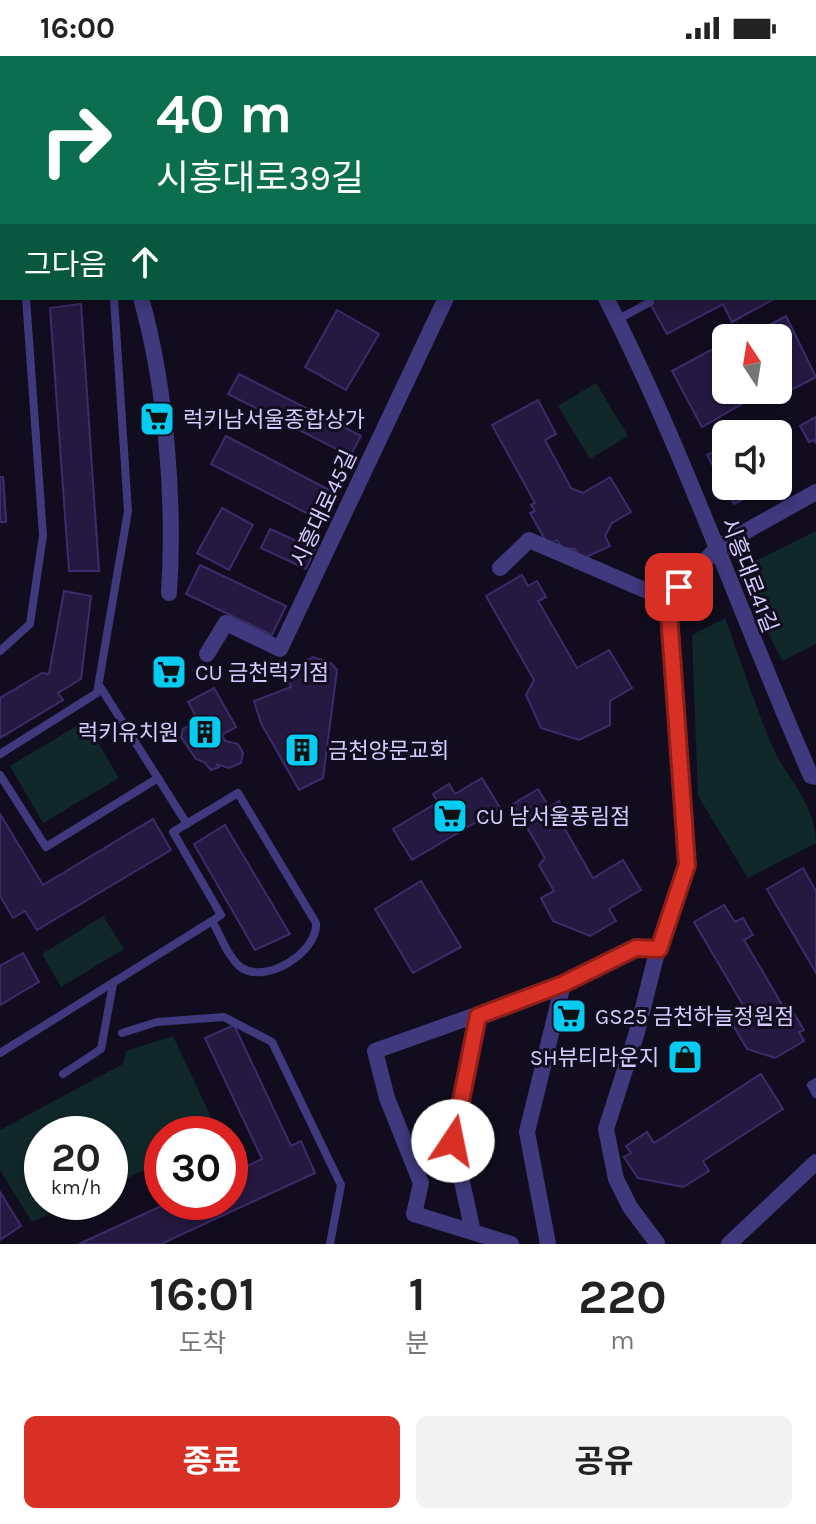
<!DOCTYPE html>
<html lang="ko">
<meta charset="utf-8">
<style>
:root{--surface:#fff;--page:#f2f2f2;--text:#222;--muted:#767676;--accent:#d93025}
body{margin:0;font-family:Karla,"Noto Sans KR",sans-serif;background:var(--page);color:var(--text);height:100vh;display:flex;flex-direction:column;font-size:30px;white-space:nowrap}
*{box-sizing:border-box;margin:0}
p{font-size:26px;color:var(--muted)}
.icon{flex:none;width:44px;height:44px;fill:none;stroke:currentColor;stroke-width:2;stroke-linecap:round;stroke-linejoin:round}
.map{position:relative;height:1188px;overflow:hidden}
.sheet{display:flex;flex-direction:column;background:var(--surface);flex:1}
.sheet>*{flex:none}
.top-card{position:absolute;left:0px;top:0px;width:816px;height:244px;box-shadow:0 4px 12px #0003;background:#0b6e4f;color:#fff;overflow:hidden}
.needle{width:52px;rotate:348deg}
.controls{position:absolute;left:712px;top:268px;display:grid;gap:16px}
.controls a{display:grid;place-items:center;width:80px;height:80px;border-radius:12px;background:var(--surface);box-shadow:0 4px 12px #0003;font-size:40px}
.speed{position:absolute;left:24px;top:1060px;display:flex;gap:16px;font-size:40px;font-weight:700;text-align:center}
.speed>*{display:grid;place-content:center;width:104px;height:104px;border-radius:50%;background:var(--surface);box-shadow:0 4px 12px #0003;line-height:1}
.speed small{font-size:20px;font-weight:400}
.speed .limit{border:12px solid #d22;background:#fff;color:#111}
.pin{position:absolute;display:grid;place-items:center;width:68px;height:68px;color:#fff;margin:-34px;border-radius:16px;box-shadow:0 4px 12px #0006}
.me{position:absolute;width:88px;margin:-44px;rotate:11deg;stroke-linejoin:round;filter:drop-shadow(0 0 6px #0008)}
.turn{display:flex;align-items:center;gap:28px;height:168px;padding:0 24px;font-size:36px}
.turn .icon{width:104px;height:104px;stroke-width:2.5}
.turn b{display:block;font-size:56px;line-height:68px}
.then{display:flex;align-items:center;height:76px;padding:0 24px;background:#0003;gap:16px;font-size:30px}
.eta{display:flex;justify-content:space-evenly;align-items:center;height:136px;text-align:center}
.eta b{font-size:48px;font-weight:700;line-height:56px}
.primary-button{display:flex;gap:16px;margin-top:auto;padding:16px 24px}
.primary-button a{flex:1;height:92px;border-radius:12px;background:var(--accent);color:#fff;font-size:32px;font-weight:700;line-height:92px;text-align:center}
.primary-button a+a{background:var(--page);color:var(--text)}
.status{display:flex;justify-content:space-between;align-items:center;height:56px;padding:0 40px;background:var(--surface);direction:ltr}
.status svg{height:22px;fill:currentColor}
.map>svg:first-child{display:block}
.green{fill:#102829}
.building{fill:#241940;stroke:#3c2c6b;stroke-width:2}
.lines{fill:none;stroke-linecap:round;stroke-linejoin:round}
.service{stroke:#40397e;stroke-width:8}
.minor{stroke:#40397e;stroke-width:16}
.primary{stroke:#c855fc;stroke-width:20}
.route-casing{stroke:#8d1f18;stroke-width:20}
.route{stroke:#d93025;stroke-width:14}
.labels{text-anchor:middle;stroke-width:6;stroke-linejoin:round;paint-order:stroke}
.poi-label{font-size:22px;fill:#d5ccfe;stroke:#110d1f;text-anchor:start}
.street-label{font-size:22px;fill:#d5ccfe;stroke:#110d1f}
</style>
<div class="status"><b>16:00</b><svg viewBox="0 0 49 12"><path d="M0 12V9h3v3zM5 12V6h3v6zM10 12V3h3v9zM15 12V0h3v12zM26 1h20v11H26zM47 4h2v5h-2z"/></svg></div>
<div class="map">
<svg width="816" height="1188" viewBox="0 0 816 1188">
<rect width="100%" height="100%" fill="#110d1f"/>
<g class="green">
<path d="M 596,327 L 628,380 L 590,403 L 558,350 Z"/>
<path d="M 816,475 L 816,588 L 782,605 L 737,514 Z"/>
<path d="M 725,562 C 741,605 755,650 773,692 C 788,725 816,748 816,787 L 748,822 L 698,740 L 692,579 Z"/>
<path d="M 85,665 L 119,722 L 43,767 L 10,710 Z"/>
<path d="M 103,860 L 124,893 L 61,931 L 42,898 Z"/>
<path d="M 173,980 L 219,1078 L 162,1078 L 162,1106 L 110,1130 L 110,1078 L 42,1078 L 42,1146 L 75,1146 L 32,1166 L 0,1114 L 0,1074 L 123,1008 L 126,995 Z"/>
</g>
<g class="building">
<path d="M 584,0 L 654,0 L 655,2 L 580,2 Z"/>
<path d="M 2,33 L 2,148 L 0,148 L 0,35 Z"/>
<path d="M 647,242 L 774,242 L 774,243 L 732,266 L 723,248 L 667,278 Z"/>
<path d="M 81,248 L 99,515 L 69,515 L 50,252 Z"/>
<path d="M 337,254 L 379,278 L 346,334 L 305,311 Z"/>
<path d="M 786,260 L 816,321 L 776,342 L 771,334 L 778,334 L 778,282 L 745,282 Z"/>
<path d="M 722,288 L 726,295 L 726,334 L 747,334 L 752,342 L 702,371 L 672,315 Z"/>
<path d="M 239,318 L 361,380 L 350,400 L 228,338 Z"/>
<path d="M 538,344 L 556,378 L 545,384 L 571,432 L 583,437 L 610,421 L 631,456 L 612,467 L 605,480 L 610,490 L 580,504 L 575,493 L 562,492 L 557,484 L 548,489 L 530,457 L 535,455 L 531,449 L 535,447 L 492,369 Z"/>
<path d="M 816,361 L 816,387 L 814,384 L 809,386 L 800,370 Z"/>
<path d="M 763,368 L 768,378 L 745,378 Z"/>
<path d="M 226,380 L 335,437 L 320,464 L 211,408 Z"/>
<path d="M 726,389 L 726,430 L 769,430 L 734,448 L 707,399 Z"/>
<path d="M 778,396 L 791,419 L 778,426 Z"/>
<path d="M 0,421 L 3,421 L 6,466 L 0,466 Z"/>
<path d="M 0,421 L 3,421 L 6,466 L 0,466 Z"/>
<path d="M 222,452 L 253,469 L 229,514 L 197,497 Z"/>
<path d="M 270,473 L 315,493 L 306,513 L 261,492 Z"/>
<path d="M 200,509 L 286,550 L 272,579 L 186,538 Z"/>
<path d="M 522,519 L 528,530 L 537,525 L 546,541 L 538,545 L 577,612 L 609,594 L 632,632 L 610,645 L 610,669 L 579,684 L 541,672 L 526,639 L 534,624 L 486,540 Z"/>
<path d="M 64,535 L 91,540 L 81,623 L 58,637 L 63,644 L 0,682 L 0,642 L 42,617 L 49,618 Z"/>
<path d="M 313,601 L 331,607 L 337,614 L 323,722 L 299,734 L 261,667 L 254,645 L 291,631 L 286,620 L 293,611 Z"/>
<path d="M 214,632 L 236,671 L 222,679 L 225,685 L 238,688 L 243,697 L 241,707 L 229,712 L 216,708 L 219,711 L 211,714 L 204,706 L 196,703 L 181,681 L 183,673 L 198,664 L 188,646 Z"/>
<path d="M 482,722 L 500,752 L 412,804 L 393,773 L 438,746 L 433,738 L 449,728 L 455,738 Z"/>
<path d="M 538,733 L 549,751 L 559,745 L 565,756 L 558,761 L 593,822 L 623,804 L 641,834 L 609,853 L 616,865 L 590,880 L 553,865 L 541,842 L 554,835 L 539,809 L 545,802 L 513,748 Z"/>
<path d="M 0,758 L 43,829 L 153,763 L 171,794 L 37,874 L 25,855 L 13,862 L 0,840 Z"/>
<path d="M 225,769 L 290,878 L 255,894 L 194,788 Z"/>
<path d="M 803,812 L 816,835 L 816,917 L 767,833 Z"/>
<path d="M 421,825 L 461,891 L 413,917 L 375,853 Z"/>
<path d="M 724,849 L 735,866 L 743,862 L 753,879 L 744,884 L 787,957 L 792,954 L 804,974 L 799,976 L 804,985 L 775,1002 L 747,993 L 727,959 L 743,949 L 694,866 Z"/>
<path d="M 23,897 L 39,926 L 0,949 L 0,910 Z"/>
<path d="M 234,969 L 291,1090 L 301,1085 L 315,1117 L 161,1188 L 79,1188 L 170,1146 L 230,1146 L 230,1118 L 262,1103 L 205,982 Z"/>
<path d="M 761,1018 L 783,1053 L 703,1105 L 709,1115 L 683,1131 L 638,1122 L 624,1101 L 631,1097 L 626,1090 L 647,1076 L 654,1087 Z"/>
<path d="M 0,1136 L 21,1170 L 0,1184 Z"/>
</g>
<g class="lines">
<g class="service">
<path d="M 736,0 L 738,2"/>
<path d="M 814,113 L 816,117"/>
<path d="M 0,172 L 2,174"/>
<path d="M 617,264 L 650,246"/>
<path d="M 0,595 L 30,568 L 43,479 L 26,242"/>
<path d="M 99,629 L 187,768"/>
<path d="M 0,698 L 97,637 L 128,455 L 114,242"/>
<path d="M 0,719 L 46,791 L 158,722"/>
<path d="M 122,977 L 157,966 L 224,961 L 272,986 L 341,1129 L 330,1188"/>
<path d="M 0,997 L 212,865 C 220,878 229,904 242,912 C 267,928 318,896 316,867 L 238,737 L 173,776 L 221,859 L 212,865"/>
<path d="M 63,1018 L 101,993 L 113,928"/>
<path d="M 816,1026 L 811,1029 L 816,1038"/>
</g>
<g class="minor">
<path d="M 482,0 L 483,2"/>
<path d="M 89,2 L 89,0"/>
<path d="M 253,2 L 253,0"/>
<path d="M 392,2 L 393,0"/>
<path d="M 522,2 L 525,0"/>
<path d="M 0,235 L 2,234"/>
<path d="M 141,242 C 166,330 175,445 169,537"/>
<path d="M 606,242 C 685,397 741,561 811,720 L 816,721"/>
<path d="M 500,512 L 529,484 L 668,544"/>
<path d="M 207,598 L 226,567 L 280,593 L 446,242"/>
<path d="M 473,1176 L 453,1085 L 478,960"/>
<path d="M 657,1187 L 630,1151 L 616,1123 L 606,1073 L 637,976 L 660,884 L 687,809 L 668,544 L 718,491 L 816,436"/>
<path d="M 511,1188 L 414,1158 L 421,1127 L 387,1042 L 375,995 L 563,928 L 636,892 L 659,893"/>
<path d="M 548,1188 L 527,1076 L 563,928"/>
<path d="M 729,1188 L 816,1106"/>
</g>
<g class="primary">
<path d="M 711,0 L 712,2"/>
<path d="M 795,0 L 796,2"/>
<path d="M 814,34 L 816,37"/>
<path d="M 814,186 L 816,189"/>
</g>
</g>
<g class="lines">
<defs>
<path id="route" d="M 453,1085 L 478,960 L 563,928 L 636,892 L 659,893 L 687,809 L 668,544 L 679,531"/>
</defs>
<use href="#route" class="route-casing"/>
<use href="#route" class="route"/>
</g>
<defs>
<symbol id="supermarket-square" viewBox="-11 -11 22 22"><rect x="-9" y="-9" width="18" height="18" rx="4" fill="#04cbf2" stroke="#110d1f"/><path d="M-6-5.5h2.5l.6 2H6L4.5 2H-2.5L-4.4-4H-6ZM-1.5 3.2a1.3 1.3 0 1 0 .1 0ZM3 3.2a1.3 1.3 0 1 0 .1 0Z" fill="#111"/></symbol>
<symbol id="building-square" viewBox="-11 -11 22 22"><rect x="-9" y="-9" width="18" height="18" rx="4" fill="#04cbf2" stroke="#110d1f"/><path d="M-4-6H4V6H1V3H-1V6H-4ZM-2.5-4.3h1.7v1.8h-1.7ZM.8-4.3h1.7v1.8H.8ZM-2.5-1h1.7V.8h-1.7ZM.8-1h1.7V.8H.8Z" fill="#111"/></symbol>
<symbol id="shop-square" viewBox="-11 -11 22 22"><rect x="-9" y="-9" width="18" height="18" rx="4" fill="#04cbf2" stroke="#110d1f"/><path d="M-5-2.5h2.3a2.7 3.5 0 0 1 5.4 0H5L5.5 6h-11ZM-1.5-2.5h3a1.5 2.3 0 0 0-3 0Z" fill="#111"/></symbol>
</defs>
<g fill-rule="evenodd">
<use href="#supermarket-square" x="137" y="343" width="40" height="40"/>
<use href="#supermarket-square" x="149" y="596" width="40" height="40"/>
<use href="#building-square" x="185" y="656" width="40" height="40"/>
<use href="#building-square" x="282" y="674" width="40" height="40"/>
<use href="#supermarket-square" x="430" y="740" width="40" height="40"/>
<use href="#supermarket-square" x="549" y="940" width="40" height="40"/>
<use href="#shop-square" x="665" y="981" width="40" height="40"/>
</g>
<g class="labels">
<g class="poi-label">
<text x="183" y="371">럭키남서울종합상가</text>
<text x="195" y="624">CU 금천럭키점</text>
<text x="179" y="684" text-anchor="end">럭키유치원</text>
<text x="328" y="702">금천양문교회</text>
<text x="476" y="768">CU 남서울풍림점</text>
<text x="595" y="968">GS25 금천하늘정원점</text>
<text x="659" y="1009" text-anchor="end">SH뷰티라운지</text>
</g>
<g class="street-label">
<text transform="translate(323 452) rotate(-65)" y="8">시흥대로45길</text>
<text transform="translate(750 519) rotate(69)" y="8">시흥대로41길</text>
</g>
</g>
</svg>
<div class="controls">
<a><svg class="needle" viewBox="-14 -14 28 28"><path d="M0-13l5 13h-10z" fill="#e53935"/><path d="M0 13l5-13h-10z" fill="#767676"/></svg></a>
<a><svg class="icon" aria-label="sound" viewBox="0 0 24 24"><path d="M4 9h4l5-4v14l-5-4H4zM17 9q2 3 0 6"/></svg></a>
</div>
<div class="speed"><div>20<small>km/h</small></div><div class="limit">30</div></div>
<div class="pin" style="left:679px;top:531px;background:#d93025"><svg class="icon" aria-label="arrive" viewBox="0 0 24 24"><path d="M6 21V4h12l-3 4 3 4H6"/></svg></div>
<svg class="me" style="left:453px;top:1085px" viewBox="-20 -20 40 40"><circle r="19" fill="#fff"/><path d="M0-13L10 11 0 6-10 11z" fill="#d93025"/></svg>
<div class="top-card">
<div class="turn"><svg class="icon" aria-label="right" viewBox="0 0 24 24"><path d="M7 20v-9h11M14 6l5 5-5 5"/></svg><div><b>40 m</b>시흥대로39길</div></div>
<div class="then">그다음<svg class="icon" aria-label="ahead" viewBox="0 0 24 24"><path d="M12 20V5M6 11l6-6 6 6"/></svg></div>
</div>
</div>
<section class="sheet">
<div class="eta">
<div><b>16:01</b><p>도착</p></div>
<div><b>1</b><p>분</p></div>
<div><b>220</b><p>m</p></div>
</div>
<div class="primary-button"><a>종료</a><a>공유</a></div>
</section>
